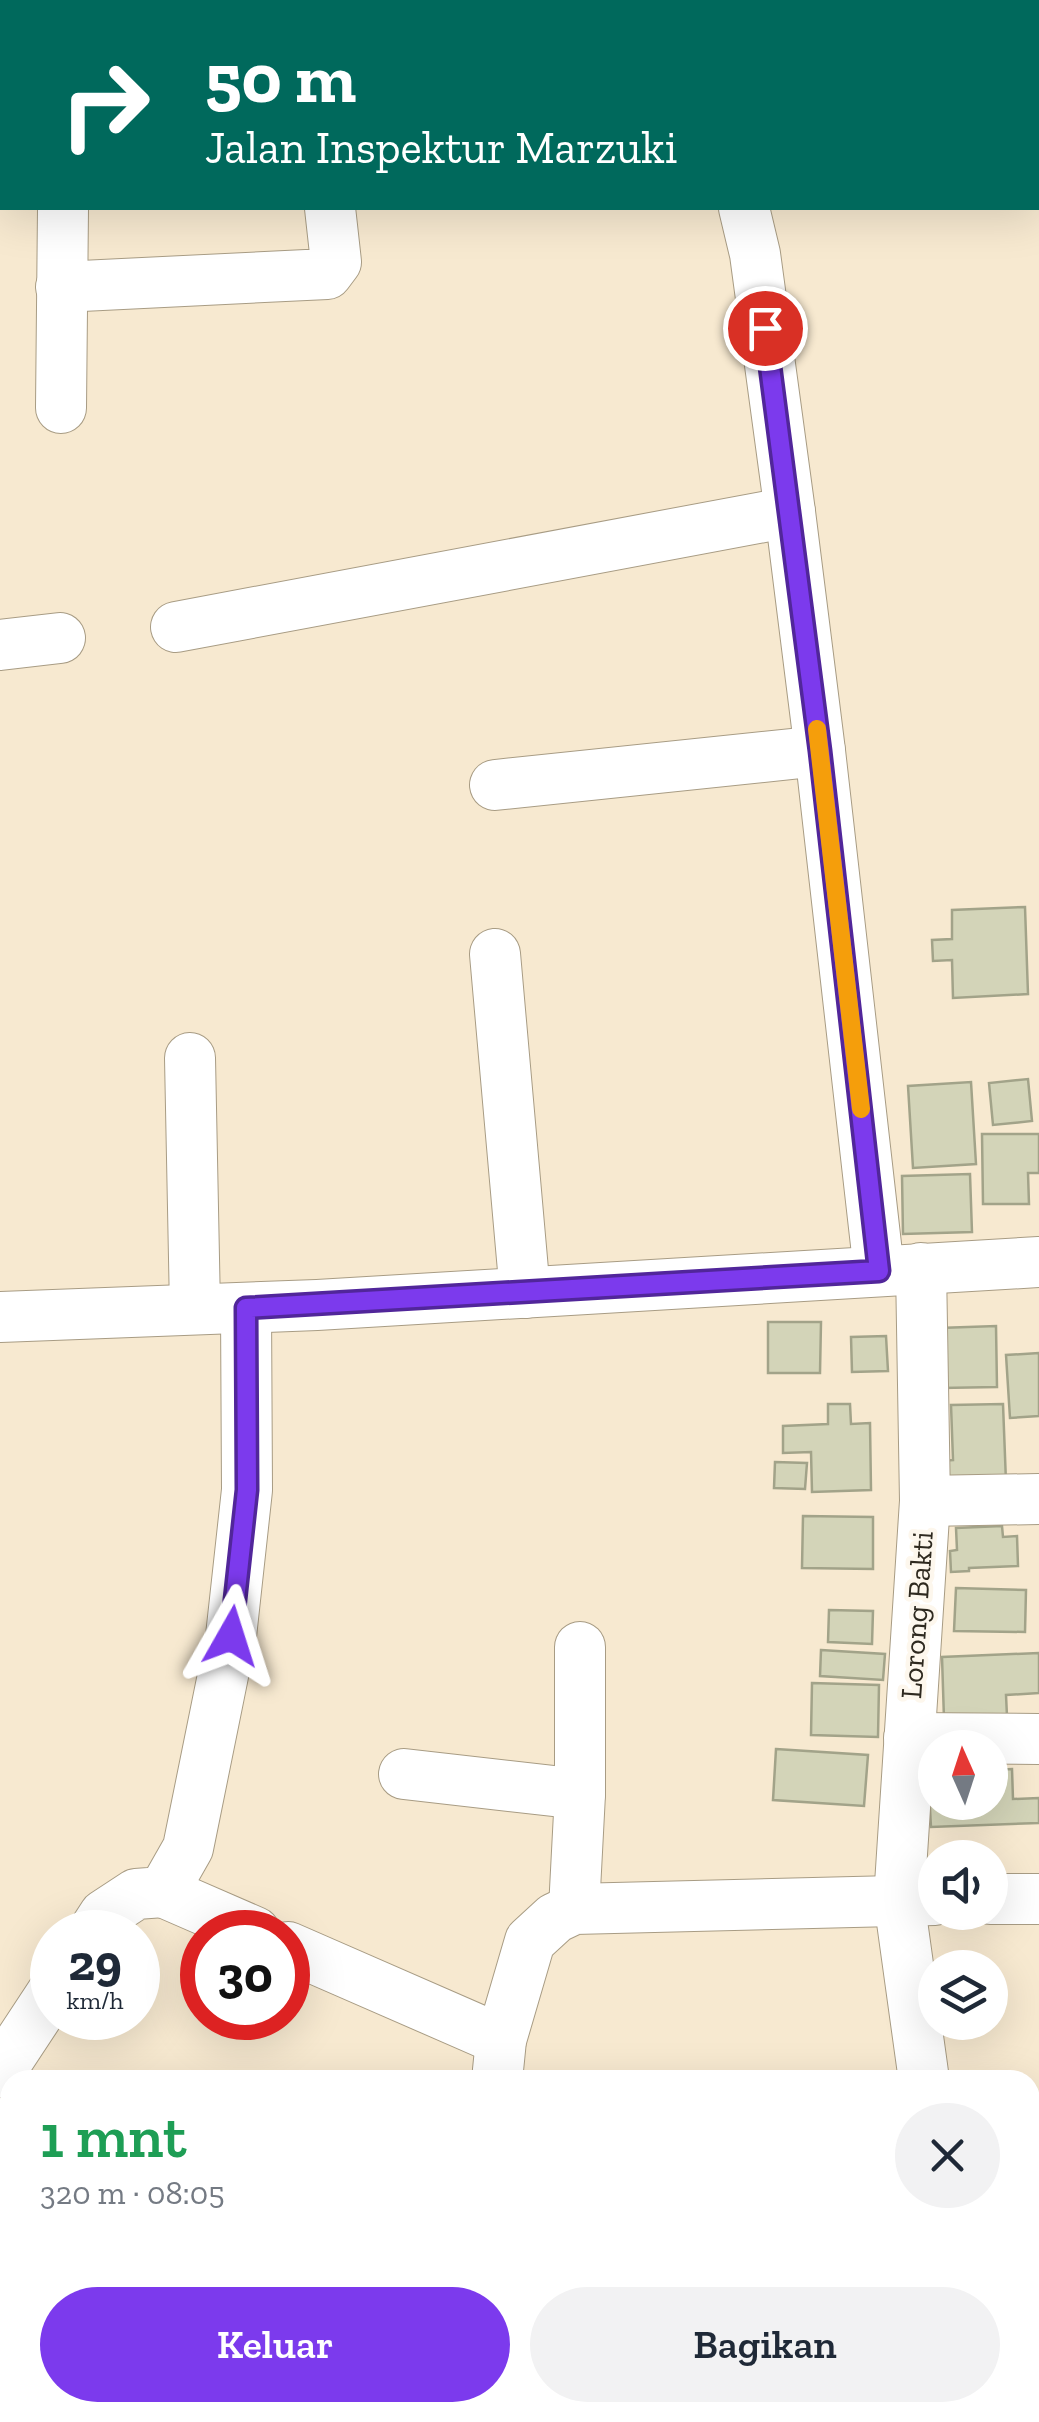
<!DOCTYPE html>
<html lang="id">
<meta charset="utf-8">
<style>
:root{--surface:#fff;--page:#f2f2f3;--text:#1f2937;--muted:#747a83;--accent:#7c3aed}
body{margin:0;font-family:"Zilla Slab",serif;background:var(--page);color:var(--text);height:100vh;display:flex;flex-direction:column;font-size:38px;white-space:nowrap}
*{box-sizing:border-box;margin:0}
p{font-size:32px;color:var(--muted)}
.icon{flex:none;width:55px;height:55px;fill:none;stroke:currentColor;stroke-width:2;stroke-linecap:round;stroke-linejoin:round}
.map{position:relative;flex:1;overflow:hidden}
.drawer{position:absolute;left:0px;top:2070px;width:1040px;height:352px;display:flex;flex-direction:column;background:var(--surface);border-radius:30px 30px 0 0;box-shadow:0 10px 40px #0002}
.drawer>*{flex:none}
.top-card{position:absolute;left:0px;top:0px;width:1040px;height:210px;box-shadow:0 10px 40px #0002;background:#00695c;color:#fff;overflow:hidden}
.needle{width:65px;rotate:357deg}
.fabs{position:absolute;left:918px;top:1730px;display:grid;gap:20px}
.fabs a{display:grid;place-items:center;width:90px;height:90px;border-radius:50%;background:var(--surface);box-shadow:0 10px 40px #0002;font-size:50px}
.speed{position:absolute;left:30px;top:1910px;display:flex;gap:20px;font-size:50px;font-weight:700;text-align:center}
.speed>*{display:grid;place-content:center;width:130px;height:130px;border-radius:50%;background:var(--surface);box-shadow:0 10px 40px #0002;line-height:1}
.speed small{font-size:25px;font-weight:400}
.speed .limit{border:15px solid #d22;background:#fff;color:#111}
.pin{position:absolute;display:grid;place-items:center;width:85px;height:85px;color:#fff;margin:-42px;border:5px solid #fff;border-radius:50%;box-shadow:0 2px 10px #0007}
.me{position:absolute;width:110px;margin:-55px;rotate:6deg;stroke-linejoin:round;filter:drop-shadow(0 0 8px #0008)}
.turn{display:flex;align-items:center;gap:35px;height:210px;padding:0 40px;font-size:45px}
.turn .icon{width:130px;height:130px;stroke-width:2.5}
.turn b{display:block;font-size:70px;line-height:85px}
.round{display:grid;place-items:center;flex:none;width:105px;height:105px;border-radius:52px;background:var(--page)}
.head{display:flex;align-items:center;justify-content:space-between;height:170px;padding:0 40px}
h1{font-size:60px;font-weight:600;line-height:75px;color:#1e9e55}
.button{display:flex;gap:20px;margin-top:auto;padding:20px 40px}
.button a{flex:1;height:115px;border-radius:60px;background:var(--accent);color:#fff;font-size:40px;font-weight:600;line-height:115px;text-align:center}
.button a+a{background:var(--page);color:var(--text)}
.map>svg:first-child{display:block}
.building{fill:#d3d4b8;stroke:#a2a389;stroke-width:2.5}
.lines{fill:none;stroke-linecap:round;stroke-linejoin:round}
.minor-casing{stroke:#a89c84;stroke-width:52}
.minor{stroke:#fff;stroke-width:50}
.route-casing{stroke:#51269a;stroke-width:25}
.route{stroke:#7c3aed;stroke-width:18}
.slow{stroke:#f59e0b;stroke-width:18}
.labels{text-anchor:middle;stroke-width:9;stroke-linejoin:round;paint-order:stroke}
.street-label{font-size:30px;fill:#2e291f;stroke:#fdf7ed}
</style>
<div class="map">
<svg width="1039" height="2422" viewBox="0 0 1039 2422">
<rect width="100%" height="100%" fill="#f7e9d0"/>
<g class="building">
<path d="M 1025,907 L 1028,994 L 953,998 L 952,960 L 933,961 L 932,940 L 952,939 L 952,910 Z"/>
<path d="M 1028,1079 L 1032,1121 L 993,1125 L 989,1083 Z"/>
<path d="M 971,1082 L 976,1164 L 913,1168 L 908,1086 Z"/>
<path d="M 982,1134 L 1039,1134 L 1039,1173 L 1028,1173 L 1029,1204 L 983,1204 Z"/>
<path d="M 970,1174 L 972,1232 L 903,1234 L 902,1176 Z"/>
<path d="M 768,1322 L 821,1322 L 820,1373 L 768,1373 Z"/>
<path d="M 996,1326 L 997,1387 L 941,1388 L 939,1328 Z"/>
<path d="M 886,1336 L 888,1371 L 852,1372 L 851,1337 Z"/>
<path d="M 1039,1353 L 1039,1416 L 1010,1418 L 1006,1355 Z"/>
<path d="M 828,1404 L 850,1404 L 851,1424 L 870,1423 L 871,1490 L 812,1492 L 811,1452 L 783,1453 L 783,1426 L 828,1424 Z"/>
<path d="M 1003,1404 L 1006,1482 L 938,1485 L 937,1461 L 953,1460 L 951,1405 Z"/>
<path d="M 775,1462 L 807,1463 L 805,1489 L 774,1488 Z"/>
<path d="M 803,1516 L 873,1517 L 873,1569 L 802,1568 Z"/>
<path d="M 1002,1526 L 1003,1537 L 1017,1536 L 1018,1566 L 969,1568 L 969,1571 L 951,1572 L 950,1551 L 957,1550 L 956,1528 Z"/>
<path d="M 956,1588 L 1026,1590 L 1025,1632 L 954,1631 Z"/>
<path d="M 829,1610 L 873,1611 L 872,1644 L 828,1642 Z"/>
<path d="M 821,1650 L 885,1654 L 883,1680 L 820,1676 Z"/>
<path d="M 1039,1653 L 1039,1693 L 1006,1695 L 1007,1716 L 944,1719 L 942,1657 Z"/>
<path d="M 812,1683 L 879,1685 L 878,1737 L 811,1735 Z"/>
<path d="M 776,1749 L 868,1755 L 864,1806 L 773,1800 Z"/>
<path d="M 1012,1769 L 1013,1799 L 1039,1798 L 1039,1823 L 931,1827 L 928,1772 L 935,1772 L 935,1802 L 990,1802 L 990,1770 Z"/>
</g>
<g class="lines">
<defs>
<g id="minor">
<path d="M 697,0 L 698,2"/>
<path d="M 72,2 L 72,0"/>
<path d="M 0,52 L 2,52"/>
<path d="M 744,208 L 755,254 L 790,512 L 820,751 L 879,1271"/>
<path d="M 61,287 L 327,274 L 336,262 L 330,208"/>
<path d="M 61,408 L 63,208"/>
<path d="M 176,627 L 790,512"/>
<path d="M 0,645 L 60,638"/>
<path d="M 495,785 L 820,751"/>
<path d="M 495,954 L 525,1293"/>
<path d="M 190,1058 L 195,1308"/>
<path d="M 921,1268 L 925,1501 L 899,1900 L 924,2080"/>
<path d="M 0,1317 L 317,1305 L 1039,1262"/>
<path d="M 925,1501 L 1039,1499"/>
<path d="M 909,1738 L 1039,1739"/>
<path d="M 404,1774 L 580,1794"/>
<path d="M 163,1892 L 255,1932"/>
<path d="M 990,1899 L 1039,1899"/>
<path d="M 574,1909 L 580,1794 L 580,1647"/>
<path d="M 93,1932 L 104,1915 L 136,1894 L 163,1892 L 188,1848 L 231,1636 L 247,1490 L 246,1308"/>
<path d="M 288,1947 L 501,2040"/>
<path d="M 0,2072 L 52,1993"/>
<path d="M 497,2080 L 501,2040 L 530,1941 L 555,1918 L 574,1909 L 935,1900"/>
<path d="M 1030,2137 L 1039,2136"/>
<path d="M 0,2188 L 10,2195"/>
<path d="M 957,2416 L 998,2422"/>
<path d="M 321,2422 L 327,2412"/>
</g>
</defs>
<use href="#minor" class="minor-casing"/>
<use href="#minor" class="minor"/>
</g>
<g class="lines">
<defs>
<path id="route" d="M 231,1636 L 247,1490 L 246,1308 L 879,1271 L 820,751 L 765,328"/>
</defs>
<use href="#route" class="route-casing"/>
<use href="#route" class="route"/>
<path class="slow" d="M 817,729 L 861,1109"/>
</g>
<g class="labels">
<g class="street-label">
<text transform="translate(917 1615) rotate(-86)" y="10">Lorong Bakti</text>
</g>
</g>
</svg>
<div class="fabs">
<a><svg class="needle" viewBox="-14 -14 28 28"><path d="M0-13l5 13h-10z" fill="#e53935"/><path d="M0 13l5-13h-10z" fill="#747a83"/></svg></a>
<a><svg class="icon" aria-label="sound" viewBox="0 0 24 24"><path d="M4 9h4l5-4v14l-5-4H4zM17 9q2 3 0 6"/></svg></a>
<a><svg class="icon" aria-label="layers" viewBox="0 0 24 24"><path d="M12 4l9 5-9 5-9-5zM3 14l9 5 9-5"/></svg></a>
</div>
<div class="speed"><div>29<small>km/h</small></div><div class="limit">30</div></div>
<div class="pin" style="left:765px;top:328px;background:#d93025"><svg class="icon" aria-label="arrive" viewBox="0 0 24 24"><path d="M6 21V4h12l-3 4 3 4H6"/></svg></div>
<svg class="me" style="left:231px;top:1636px" viewBox="-20 -20 40 40"><path d="M0-17L14 15 0 8-14 15z" fill="#7c3aed" stroke="#fff" stroke-width="4"/></svg>
<div class="top-card">
<div class="turn"><svg class="icon" aria-label="right" viewBox="0 0 24 24"><path d="M7 20v-9h11M14 6l5 5-5 5"/></svg><div><b>50 m</b>Jalan Inspektur Marzuki</div></div>
</div>
<section class="drawer">
<div class="head"><div><h1>1 mnt</h1><p>320 m · 08:05</p></div><a class="round"><svg class="icon" aria-label="close" viewBox="0 0 24 24"><path d="M6 6l12 12M18 6L6 18"/></svg></a></div>
<div class="button"><a>Keluar</a><a>Bagikan</a></div>
</section>
</div>
